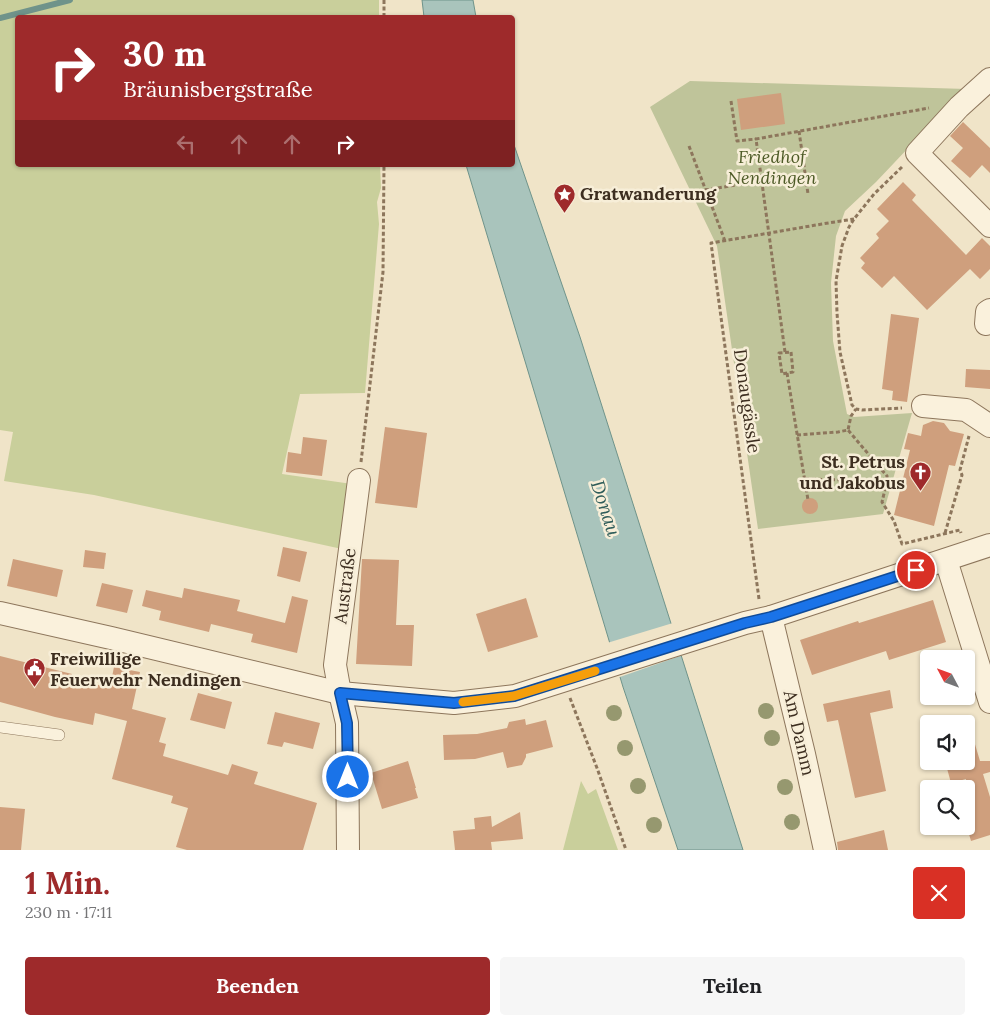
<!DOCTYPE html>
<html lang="de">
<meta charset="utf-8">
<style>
:root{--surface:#fff;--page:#f6f6f6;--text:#202124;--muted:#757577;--accent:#9e2a2b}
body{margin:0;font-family:Lora,serif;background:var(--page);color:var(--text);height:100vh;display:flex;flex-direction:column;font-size:19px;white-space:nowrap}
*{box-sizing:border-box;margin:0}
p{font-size:16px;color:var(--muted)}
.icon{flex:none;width:28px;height:28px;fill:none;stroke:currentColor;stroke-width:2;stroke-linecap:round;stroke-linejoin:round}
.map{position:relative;height:850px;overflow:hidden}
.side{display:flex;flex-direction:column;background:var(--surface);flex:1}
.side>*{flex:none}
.guide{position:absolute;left:15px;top:15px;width:500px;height:152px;border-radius:5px;box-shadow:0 1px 4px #0004;background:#9e2a2b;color:#fff;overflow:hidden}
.needle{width:32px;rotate:311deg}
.fabs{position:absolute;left:920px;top:650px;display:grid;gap:10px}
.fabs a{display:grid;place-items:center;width:55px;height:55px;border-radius:5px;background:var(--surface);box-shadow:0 1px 4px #0004;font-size:25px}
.pin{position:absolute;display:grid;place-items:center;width:42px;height:42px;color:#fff;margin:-21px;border:2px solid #fff;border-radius:50%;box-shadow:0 1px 5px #0007}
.me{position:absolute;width:55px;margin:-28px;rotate:0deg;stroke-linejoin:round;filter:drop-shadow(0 0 4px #0008)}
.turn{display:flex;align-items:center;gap:18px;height:105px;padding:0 25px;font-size:22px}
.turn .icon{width:65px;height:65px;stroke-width:2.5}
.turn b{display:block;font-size:35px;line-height:42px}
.lanes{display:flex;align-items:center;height:48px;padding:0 25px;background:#0003;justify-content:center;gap:25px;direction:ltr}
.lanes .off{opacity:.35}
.round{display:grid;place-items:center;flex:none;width:52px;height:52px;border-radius:5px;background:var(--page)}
.summary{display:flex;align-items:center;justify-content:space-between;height:85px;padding:0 25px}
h1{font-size:30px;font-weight:700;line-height:38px;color:var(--accent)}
.primary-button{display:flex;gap:10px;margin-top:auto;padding:10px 25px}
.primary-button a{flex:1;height:58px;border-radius:5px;background:var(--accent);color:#fff;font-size:20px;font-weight:700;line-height:58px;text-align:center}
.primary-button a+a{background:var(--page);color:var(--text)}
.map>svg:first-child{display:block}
.green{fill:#c9cf9b}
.cemetery{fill:#bfc49a}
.water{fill:#a9c4bc;stroke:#6f938a}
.pier{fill:#f0e4c8}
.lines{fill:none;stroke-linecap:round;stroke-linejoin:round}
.stream{stroke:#6f938a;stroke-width:6}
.building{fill:#cf9f7d}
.lane-casing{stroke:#8d765c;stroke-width:12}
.street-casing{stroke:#8d765c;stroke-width:24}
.path{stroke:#8d765c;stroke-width:3;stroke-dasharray:4 2.5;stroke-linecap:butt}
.lane{stroke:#faf1dc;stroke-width:11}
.street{stroke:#faf1dc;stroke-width:22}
.tree{fill:#96986f}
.route-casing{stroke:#114b97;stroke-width:12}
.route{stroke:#1a73e8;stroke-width:9}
.slow{stroke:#f59e0b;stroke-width:9}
.labels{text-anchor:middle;stroke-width:5;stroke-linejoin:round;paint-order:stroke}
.park-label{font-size:18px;font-style:italic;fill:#4d5a26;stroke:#f7eed8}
.poi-label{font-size:18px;font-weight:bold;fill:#3d2e20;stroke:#f7eed8;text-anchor:start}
.street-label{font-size:18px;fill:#3d2e20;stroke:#f7eed8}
.water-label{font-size:19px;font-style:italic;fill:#2f5d5a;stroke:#f7eed8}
</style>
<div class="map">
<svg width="990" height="850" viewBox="0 0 990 850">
<rect width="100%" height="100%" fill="#f0e4c8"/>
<g class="green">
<path d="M 0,0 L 379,0 L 379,18 L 18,18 L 18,165 L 380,165 L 381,188 L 377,202 L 379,224 L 365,393 L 300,394 L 282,474 L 352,484 L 342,549 L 94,495 L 4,481 L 13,432 L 0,430 Z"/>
<path d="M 581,781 L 588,794 L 596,789 L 618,850 L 563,850 Z"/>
</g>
<path class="cemetery" d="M 690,81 L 967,89 L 912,144 L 876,182 L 845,211 L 836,236 L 831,283 L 833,341 L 847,414 L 854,417 L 912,413 L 883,514 L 758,529 L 717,246 L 650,107 Z"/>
<g class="water">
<path d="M 422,0 L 473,0 L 476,17 L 424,17 Z"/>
<path d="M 513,142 L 580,337 L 743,850 L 678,850 L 623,687 L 466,165 L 512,165 Z"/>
</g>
<path class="pier" d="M 673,623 L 683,655 L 617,678 L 607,643 Z"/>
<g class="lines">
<path class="stream" d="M 0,18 L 70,0"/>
</g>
<g class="building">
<path d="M 781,93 L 785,124 L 741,130 L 737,99 Z"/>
<path d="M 963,122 L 990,148 L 990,173 L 982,165 L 970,178 L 951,161 L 963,148 L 950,136 Z"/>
<path d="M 903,182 L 916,195 L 912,200 L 966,255 L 982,238 L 990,246 L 990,269 L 980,279 L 970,269 L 927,310 L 894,276 L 882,288 L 861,268 L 865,263 L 860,258 L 879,238 L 876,234 L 889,221 L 877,209 Z"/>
<path d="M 891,314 L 919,318 L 907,402 L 892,400 L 893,391 L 882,389 Z"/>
<path d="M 966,369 L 990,370 L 990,389 L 965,387 Z"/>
<path d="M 933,421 L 944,423 L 950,431 L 964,434 L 955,466 L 949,465 L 934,526 L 894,515 L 910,450 L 904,449 L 908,433 L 921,436 L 923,425 Z"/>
<path d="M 385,427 L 427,433 L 417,508 L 375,503 Z"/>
<path d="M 303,437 L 327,440 L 322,476 L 286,472 L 288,452 L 301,454 Z"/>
<circle cx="810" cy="506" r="8"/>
<path d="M 283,547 L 307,552 L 300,582 L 277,576 Z"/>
<path d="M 85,550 L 106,553 L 104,569 L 83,567 Z"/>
<path d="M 13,559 L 63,570 L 57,597 L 7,586 Z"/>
<path d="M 362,559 L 399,560 L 396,625 L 414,625 L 412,666 L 356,664 Z"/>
<path d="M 102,583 L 133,590 L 127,613 L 96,606 Z"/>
<path d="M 184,588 L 240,600 L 237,611 L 285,623 L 292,596 L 308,600 L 297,653 L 251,642 L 253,634 L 211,624 L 209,632 L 159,620 L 161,611 L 142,606 L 146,590 L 182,598 Z"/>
<path d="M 526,598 L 538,637 L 488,652 L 476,614 Z"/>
<path d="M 933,600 L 946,642 L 889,660 L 886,651 L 812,675 L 800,640 L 858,621 L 859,623 Z"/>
<path d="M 0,656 L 72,674 L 71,679 L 103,686 L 105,676 L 112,677 L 114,667 L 140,672 L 132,709 L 166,718 L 159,742 L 166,744 L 163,756 L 228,775 L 232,764 L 258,772 L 254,784 L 317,803 L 303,850 L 187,850 L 176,847 L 188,808 L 171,803 L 173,796 L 112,779 L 127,721 L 95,713 L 93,725 L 55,717 L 0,702 Z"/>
<path d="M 890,690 L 893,708 L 870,713 L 886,791 L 855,798 L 838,720 L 827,722 L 823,704 Z"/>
<path d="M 198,693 L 232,702 L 225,729 L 190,720 Z"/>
<path d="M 275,712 L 320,723 L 313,749 L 284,742 L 282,747 L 267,744 Z"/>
<path d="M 525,719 L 526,725 L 546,720 L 553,747 L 526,754 L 526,757 L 522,765 L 507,768 L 503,752 L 475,759 L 444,760 L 443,735 L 477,734 L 507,728 L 509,722 Z"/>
<path d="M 971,731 L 980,761 L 990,761 L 990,772 L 983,774 L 990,797 L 990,835 L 971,841 L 966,824 L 966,779 L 951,783 L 945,761 L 966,761 L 966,732 Z"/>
<path d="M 408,761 L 416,788 L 415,788 L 418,798 L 382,809 L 371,773 Z"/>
<path d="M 0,807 L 25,809 L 21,850 L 0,850 Z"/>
<path d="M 520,812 L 523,839 L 491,842 L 492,850 L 455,850 L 453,831 L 475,829 L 474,818 L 491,816 L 492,827 Z"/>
<path d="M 884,830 L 888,850 L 838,850 L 837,842 Z"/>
</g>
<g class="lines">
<defs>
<path id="lane" d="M 0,727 L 59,735"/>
<g id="street">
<path d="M 990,79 L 959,107 L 917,153 L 990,226"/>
<path d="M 986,324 L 987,312 L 990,310"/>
<path d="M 923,406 L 966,410 L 990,426"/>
<path d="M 946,560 L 990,702"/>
<path d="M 0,613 L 111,638 L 340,693 L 454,703 L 515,696 L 745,623 L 771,617 L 990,545"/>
<path d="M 771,617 L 804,754 L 825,850"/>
<path d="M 348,850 L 347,723 L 340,693 L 335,665 L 359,480"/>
</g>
</defs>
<use href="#lane" class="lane-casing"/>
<use href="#street" class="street-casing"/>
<g class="path">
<path d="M 384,0 L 384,18"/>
<path d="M 731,101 L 737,141 L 756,139"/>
<path d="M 799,131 L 808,194"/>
<path d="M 689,146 L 725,241"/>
<path d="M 902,167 L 874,194 L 854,219 L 849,227 L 842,246 L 836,281 L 837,313 L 840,352 L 852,405 L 856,409 L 862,410 L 902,408"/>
<path d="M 705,190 L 761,181"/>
<path d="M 785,352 L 756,139 L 929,108"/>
<path d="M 791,352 L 793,372 L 782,374 L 779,353 Z"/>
<path d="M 787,373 L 808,500"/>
<path d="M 797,435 L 838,432 L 848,430 L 851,416 L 856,409"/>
<path d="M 361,462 L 383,272 L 384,165"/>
<path d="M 805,479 L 887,481 L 887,476 L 848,430"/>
<path d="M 887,481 L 882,502 L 894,521 L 902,544 L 960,530 L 961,533"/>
<path d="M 945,533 L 962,475 L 960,470 L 969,436"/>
<path d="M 759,599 L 711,243 L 822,224 L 854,219"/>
<path d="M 570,698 L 597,768 L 626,850"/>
</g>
<use href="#lane" class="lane"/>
<use href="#street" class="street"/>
</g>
<g class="tree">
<circle cx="766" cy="711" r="8"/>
<circle cx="614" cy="713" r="8"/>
<circle cx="772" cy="738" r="8"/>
<circle cx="625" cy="748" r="8"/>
<circle cx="638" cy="786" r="8"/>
<circle cx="785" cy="787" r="8"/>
<circle cx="792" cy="822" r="8"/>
<circle cx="654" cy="825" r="8"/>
</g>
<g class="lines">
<defs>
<path id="route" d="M 348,777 L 347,723 L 340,693 L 454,703 L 514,696 L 745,623 L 771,617 L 916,570"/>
</defs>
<use href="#route" class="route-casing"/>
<use href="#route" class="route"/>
<path class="slow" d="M 463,702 L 514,696 L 595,671"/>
</g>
<defs>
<symbol id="sight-pin" viewBox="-11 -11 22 30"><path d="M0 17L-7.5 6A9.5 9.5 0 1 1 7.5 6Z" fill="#9e2a2b" stroke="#f7eed8"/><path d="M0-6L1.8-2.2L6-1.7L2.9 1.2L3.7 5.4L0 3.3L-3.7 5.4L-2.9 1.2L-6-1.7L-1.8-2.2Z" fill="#fff"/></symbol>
<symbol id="church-pin" viewBox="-11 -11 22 30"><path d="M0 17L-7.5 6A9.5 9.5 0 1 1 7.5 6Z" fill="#9e2a2b" stroke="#f7eed8"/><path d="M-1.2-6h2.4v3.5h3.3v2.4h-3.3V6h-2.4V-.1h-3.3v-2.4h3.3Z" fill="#fff"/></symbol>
<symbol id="civic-pin" viewBox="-11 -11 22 30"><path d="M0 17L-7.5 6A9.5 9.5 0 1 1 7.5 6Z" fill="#9e2a2b" stroke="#f7eed8"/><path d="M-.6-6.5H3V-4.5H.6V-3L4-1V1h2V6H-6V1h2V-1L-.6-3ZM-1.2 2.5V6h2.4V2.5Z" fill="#fff"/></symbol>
</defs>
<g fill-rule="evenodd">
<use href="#sight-pin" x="552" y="182" width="25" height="34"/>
<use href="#church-pin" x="908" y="460" width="25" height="34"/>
<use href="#civic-pin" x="22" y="656" width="25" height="34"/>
</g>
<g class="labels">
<g class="park-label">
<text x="772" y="163">Friedhof<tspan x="772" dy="21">Nendingen</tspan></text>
</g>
<g class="poi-label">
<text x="580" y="200">Gratwanderung</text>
<text x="905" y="468" text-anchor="end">St. Petrus<tspan x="905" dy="21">und Jakobus</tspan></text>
<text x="50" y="665">Freiwillige<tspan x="50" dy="21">Feuerwehr Nendingen</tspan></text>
</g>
<g class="street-label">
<text transform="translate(747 401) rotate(82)" y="6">Donaugässle</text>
<text transform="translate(345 586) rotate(-83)" y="6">Austraße</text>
<text transform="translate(799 733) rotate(77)" y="6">Am Damm</text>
</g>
<g class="water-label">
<text transform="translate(606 508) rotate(72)" y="7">Donau</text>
</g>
</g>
</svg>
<div class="fabs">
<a><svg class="needle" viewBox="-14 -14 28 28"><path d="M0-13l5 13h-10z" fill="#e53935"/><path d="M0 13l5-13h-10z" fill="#757577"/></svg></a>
<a><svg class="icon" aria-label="sound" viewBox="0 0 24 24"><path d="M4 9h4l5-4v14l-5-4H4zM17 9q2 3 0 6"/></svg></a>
<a><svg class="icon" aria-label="search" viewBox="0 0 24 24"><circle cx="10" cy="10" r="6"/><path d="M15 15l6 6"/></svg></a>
</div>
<div class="pin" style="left:916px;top:570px;background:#d93025"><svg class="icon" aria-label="arrive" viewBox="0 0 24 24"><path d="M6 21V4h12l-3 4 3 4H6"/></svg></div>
<svg class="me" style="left:348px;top:777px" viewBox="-20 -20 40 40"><circle r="17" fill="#1a73e8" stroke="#fff" stroke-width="3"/><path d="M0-11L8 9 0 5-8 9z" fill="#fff"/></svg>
<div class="guide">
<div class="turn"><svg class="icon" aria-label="right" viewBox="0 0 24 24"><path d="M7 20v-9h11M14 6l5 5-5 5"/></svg><div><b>30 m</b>Bräunisbergstraße</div></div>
<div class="lanes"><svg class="icon off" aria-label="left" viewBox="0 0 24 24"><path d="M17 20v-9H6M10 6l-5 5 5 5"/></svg><svg class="icon off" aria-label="ahead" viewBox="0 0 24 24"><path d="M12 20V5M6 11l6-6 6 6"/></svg><svg class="icon off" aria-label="ahead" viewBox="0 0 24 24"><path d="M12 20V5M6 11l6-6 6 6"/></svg><svg class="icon" aria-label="right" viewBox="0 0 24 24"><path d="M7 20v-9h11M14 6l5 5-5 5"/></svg></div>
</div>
</div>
<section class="side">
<div class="summary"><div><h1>1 Min.</h1><p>230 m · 17:11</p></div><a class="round" style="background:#d93025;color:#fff"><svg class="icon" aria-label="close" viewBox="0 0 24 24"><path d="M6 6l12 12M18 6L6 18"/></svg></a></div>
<div class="primary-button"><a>Beenden</a><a>Teilen</a></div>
</section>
